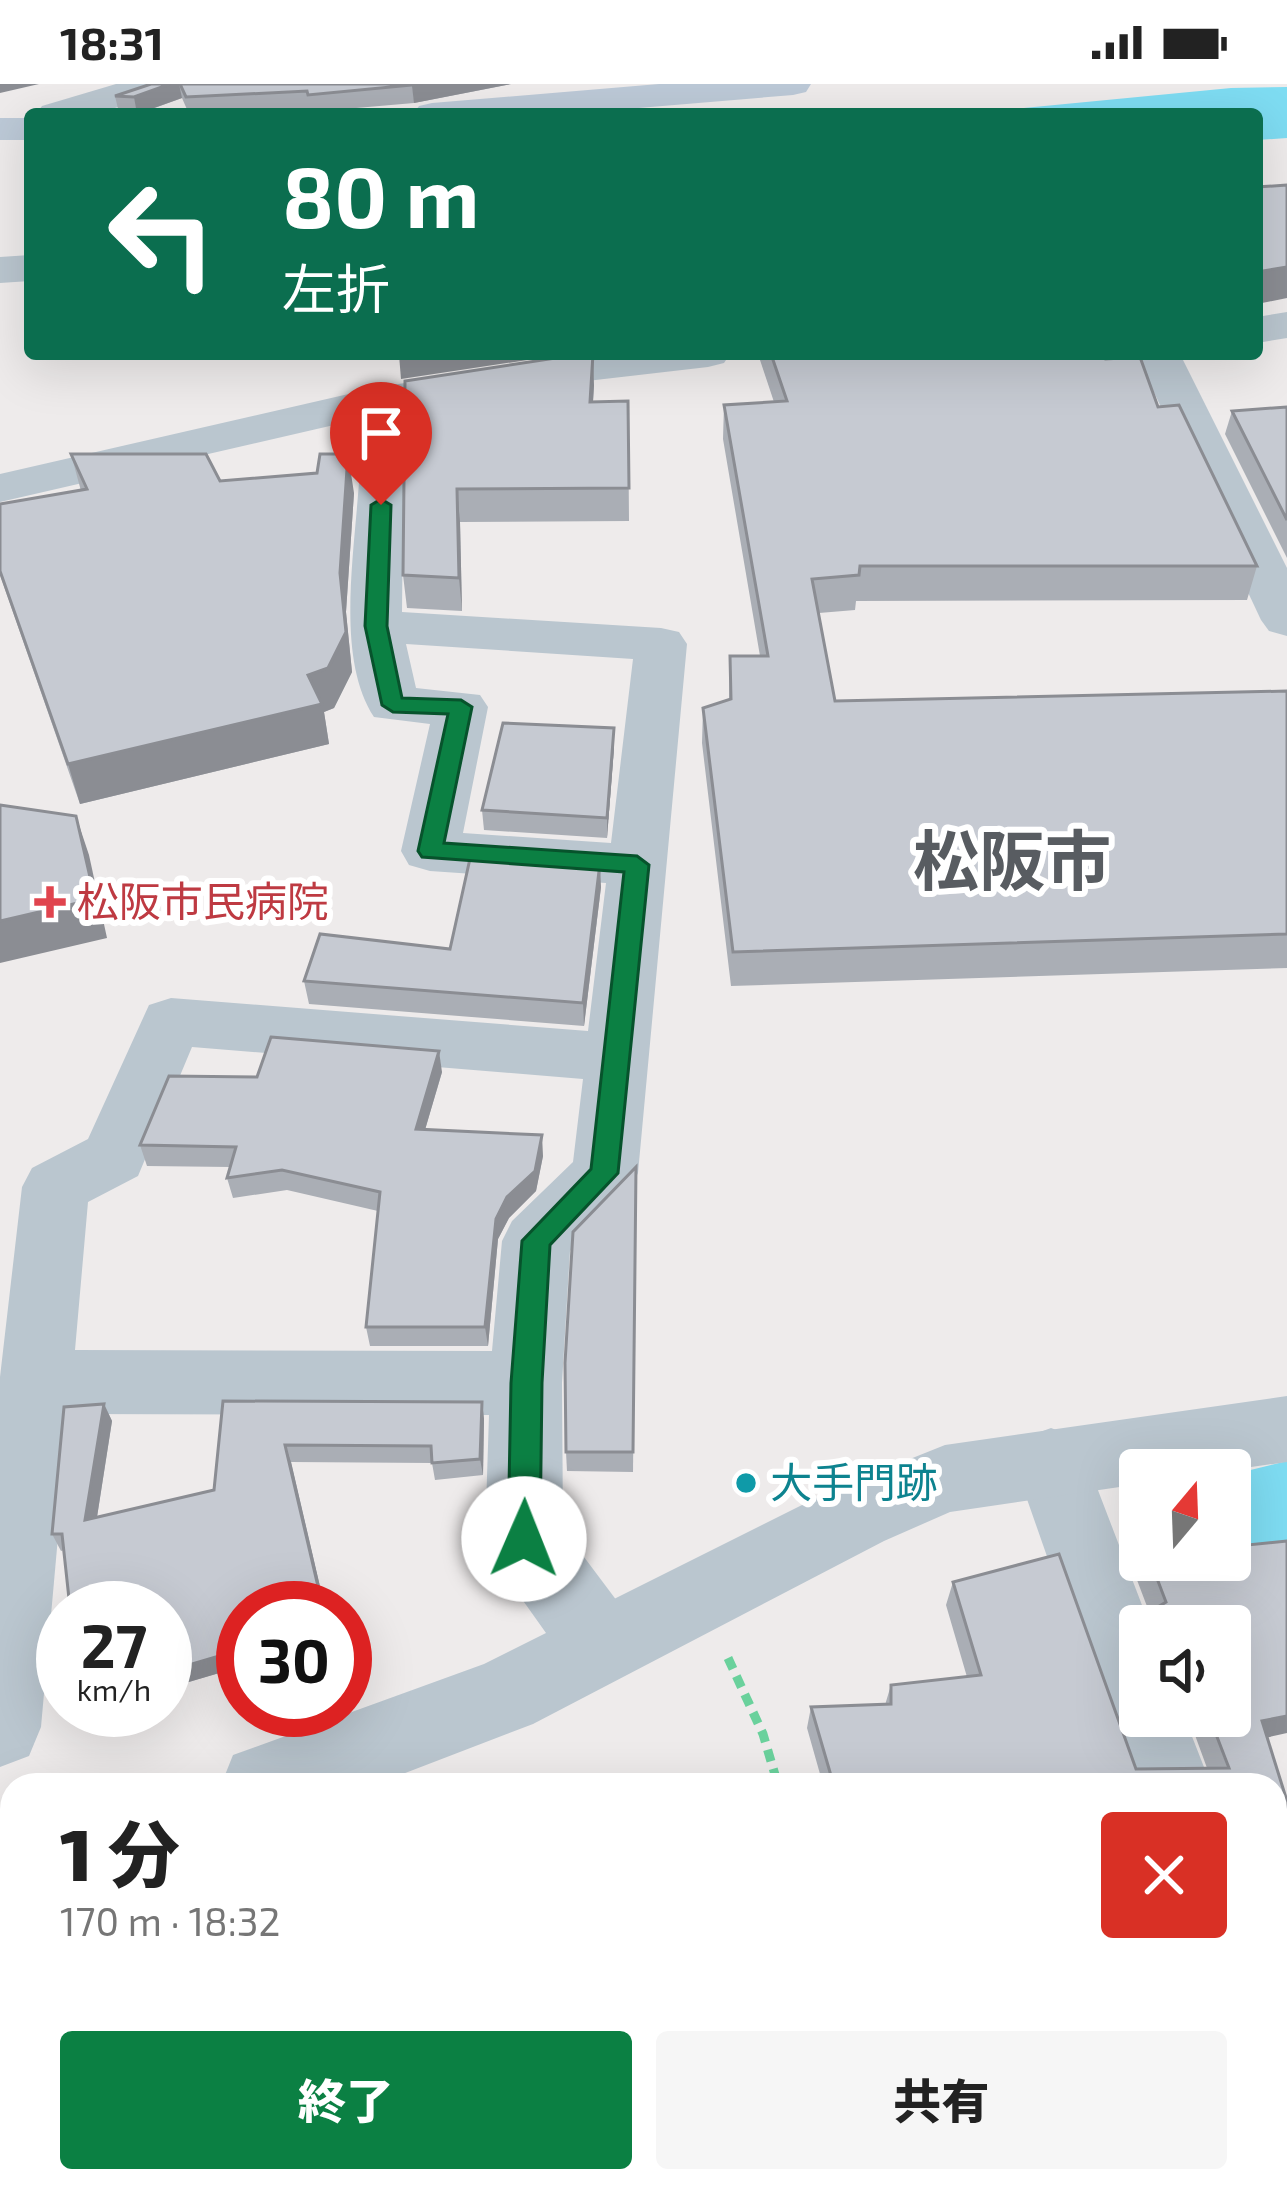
<!DOCTYPE html>
<html lang="ja">
<meta charset="utf-8">
<style>
:root{--surface:#fff;--page:#f6f6f6;--text:#222;--muted:#767676;--accent:#0b8043}
body{margin:0;font-family:"Exo 2","Noto Sans JP",sans-serif;background:var(--page);color:var(--text);height:100vh;display:flex;flex-direction:column;font-size:45px;white-space:nowrap}
*{box-sizing:border-box;margin:0}
p{font-size:39px;color:var(--muted)}
.icon{flex:none;width:66px;height:66px;fill:none;stroke:currentColor;stroke-width:2;stroke-linecap:round;stroke-linejoin:round}
.map{position:relative;flex:1;overflow:hidden}
.sheet{position:absolute;left:0px;top:1689px;width:1287px;height:420px;display:flex;flex-direction:column;background:var(--surface);border-radius:36px 36px 0 0;box-shadow:0 12px 48px #0002}
.sheet>*{flex:none}
.top-card{position:absolute;left:24px;top:24px;width:1239px;height:252px;border-radius:12px;box-shadow:0 12px 48px #0002;background:#0b6e4f;color:#fff;overflow:hidden}
.needle{width:78px;rotate:19deg}
.fabs{position:absolute;left:1119px;top:1365px;display:grid;gap:24px}
.fabs a{display:grid;place-items:center;width:132px;height:132px;border-radius:12px;background:var(--surface);box-shadow:0 12px 48px #0002;font-size:60px}
.speed{position:absolute;left:36px;top:1497px;display:flex;gap:24px;font-size:60px;font-weight:700;text-align:center}
.speed>*{display:grid;place-content:center;width:156px;height:156px;border-radius:50%;background:var(--surface);box-shadow:0 12px 48px #0002;line-height:1}
.speed small{font-size:30px;font-weight:400}
.speed .limit{border:18px solid #d22;background:#fff;color:#111}
.pin{position:absolute;display:grid;place-items:center;width:102px;height:102px;color:#fff;margin:-123px -51px;border-radius:50% 50% 50% 0;rotate:-45deg;box-shadow:0 0 12px #0007}
.pin .icon{rotate:45deg}
.me{position:absolute;width:132px;margin:-66px;rotate:1deg;stroke-linejoin:round;filter:drop-shadow(0 0 9px #0008)}
.turn{display:flex;align-items:center;gap:42px;height:252px;padding:0 60px;font-size:54px}
.turn .icon{width:156px;height:156px;stroke-width:2.5}
.turn b{display:block;font-size:84px;line-height:102px}
.round{display:grid;place-items:center;flex:none;width:126px;height:126px;border-radius:12px;background:var(--page)}
.overview{display:flex;align-items:center;justify-content:space-between;height:204px;padding:0 60px}
h1{font-size:72px;font-weight:800;line-height:90px}
.cta{display:flex;gap:24px;margin-top:auto;padding:24px 60px}
.cta a{flex:1;height:138px;border-radius:12px;background:var(--accent);color:#fff;font-size:48px;font-weight:800;line-height:138px;text-align:center}
.cta a+a{background:var(--page);color:var(--text)}
.status{display:flex;justify-content:space-between;align-items:center;height:84px;padding:0 60px;background:var(--surface);direction:ltr}
.status svg{height:33px;fill:currentColor}
.map>svg:first-child{display:block}
.water{fill:#7edcf2}
.lines{fill:none;stroke-linecap:round;stroke-linejoin:round}
.river{fill:#7edcf2;fill-rule:evenodd}
.path{stroke:#6ad19c;stroke-width:9;stroke-dasharray:12 8;stroke-linecap:butt}
.minor{fill:#bac6cf;fill-rule:evenodd}
.tertiary{fill:#bac6cf;fill-rule:evenodd}
.secondary{fill:#bcc9d7;fill-rule:evenodd}
.wall{fill:#aaaeb5}
.shaded-wall{fill:#8b8d93}
.building{fill:#c6cad2;stroke:#8b8d93;stroke-width:3}
.route{fill:#0b8043;stroke:#07532c;stroke-width:3}
.health-dot{fill:#e0444e;stroke:#fff;stroke-width:4.5}
.culture-dot{fill:#0f9aa8;stroke:#fff;stroke-width:4.5}
.labels{text-anchor:middle;stroke-width:12;stroke-linejoin:round;paint-order:stroke}
.health-label{font-size:42px;fill:#be3a42;stroke:#fff;text-anchor:start}
.culture-label{font-size:42px;fill:#0d838f;stroke:#fff;text-anchor:start}
.town-label{font-size:66px;font-weight:bold;fill:#585c61;stroke:#fff}
</style>
<div class="status"><b>18:31</b><svg viewBox="0 0 49 12"><path d="M0 12V9h3v3zM5 12V6h3v6zM10 12V3h3v9zM15 12V0h3v12zM26 1h20v11H26zM47 4h2v5h-2z"/></svg></div>
<div class="map">
<svg width="1287" height="2109" viewBox="0 0 1287 2109">
<rect width="100%" height="100%" fill="#eeebeb"/>
<path class="water" d="M 1287,3 L 1287,54 L 1257,56 L 1257,30 L 960,30 L 1231,4 Z"/>
<g class="lines">
<path class="river" d="M 1287,1377 L 1287,1603 L 1235,1582 L 1230,1542 L 1217,1542 L 1194,1476 L 1230,1476 L 1230,1391 Z"/>
<g class="path">
<path d="M 728,1574 L 763,1650 L 778,1701"/>
<path d="M 871,2097 L 873,2109"/>
</g>
<g class="minor">
<path d="M 116,0 L 173,0 L 168,8 L 95,30 L 36,30 L 42,22 Z"/>
<path d="M 30,171 L 30,197 L 0,199 L 0,173 Z"/>
<path d="M 1287,228 L 1287,254 L 1257,259 L 1257,233 Z"/>
<path d="M 592,270 L 730,270 L 724,279 L 708,283 L 535,303 L 404,326 L 402,528 L 661,544 L 679,548 L 687,560 L 638,1089 L 629,1108 L 570,1167 L 562,1299 L 563,1445 L 629,1533 L 641,1560 L 629,1587 L 601,1598 L 573,1587 L 497,1480 L 485,1455 L 489,1331 L 69,1330 L 41,1643 L 29,1672 L 0,1683 L 0,1293 L 22,1103 L 32,1084 L 88,1055 L 149,921 L 171,914 L 588,947 L 606,799 L 430,787 L 409,781 L 401,767 L 430,640 L 374,633 C 326,559 367,420 360,335 L 0,418 L 0,390 L 379,303 ZM 406,560 L 633,575 L 611,759 L 463,749 L 488,623 L 480,611 L 416,604 ZM 192,963 L 583,995 L 573,1078 L 512,1137 L 502,1157 L 492,1267 L 75,1266 L 88,1118 L 138,1092 Z"/>
<path d="M 1051,1344 L 1078,1354 L 1150,1542 L 1140,1542 L 1140,1632 L 1184,1632 L 1211,1701 L 1127,1701 L 1014,1378 L 1024,1354 Z"/>
<path d="M 1275,1926 L 1287,1931 L 1287,2057 L 1275,2052 Z"/>
</g>
<g class="tertiary">
<path d="M 1136,270 L 1180,270 L 1287,484 L 1287,552 L 1269,547 L 1261,536 Z"/>
<path d="M 1287,1312 L 1287,1378 L 1230,1386 L 1140,1386 L 1140,1400 L 950,1428 L 884,1457 L 533,1640 L 374,1701 L 221,1701 L 233,1671 L 484,1580 L 830,1407 L 945,1361 Z"/>
<path d="M 12,1751 L 12,1837 L 0,1841 L 0,1755 Z"/>
</g>
<g class="secondary">
<path d="M 659,0 L 811,0 L 806,8 L 793,11 L 567,30 L 413,30 L 419,22 L 432,19 Z"/>
<rect x="0" y="34" width="30" height="22"/>
</g>
</g>
<g class="wall">
<path d="M 151,0 L 511,0 L 414,19 L 310,28 L 309,24 L 189,30 L 182,14 L 138,30 L 119,29 L 115,12 Z"/>
<path d="M 758,270 L 1106,270 L 1106,275 L 1158,323 L 1257,482 L 1247,516 L 856,517 L 855,526 L 819,529 L 835,617 L 1287,607 L 1287,884 L 731,902 L 702,659 L 703,624 L 729,616 L 730,572 L 760,572 L 723,355 L 724,321 L 774,318 Z"/>
<path d="M 405,297 L 594,301 L 593,318 L 628,317 L 629,437 L 460,438 L 462,527 L 407,524 L 403,491 Z"/>
<path d="M 1287,323 L 1287,474 L 1225,350 L 1232,327 Z"/>
<path d="M 71,370 L 220,397 L 354,409 L 346,528 L 352,588 L 334,624 L 324,628 L 329,660 L 80,720 L 0,491 L 0,420 L 81,407 Z"/>
<path d="M 614,664 L 607,754 L 484,746 L 482,726 Z"/>
<path d="M 601,803 L 584,942 L 309,920 L 304,897 L 450,865 Z"/>
<path d="M 442,988 L 425,1046 L 543,1072 L 536,1107 L 509,1134 L 498,1155 L 488,1262 L 370,1262 L 366,1243 L 378,1127 L 287,1106 L 233,1114 L 227,1094 L 230,1083 L 147,1082 L 140,1061 L 257,993 Z"/>
<path d="M 636,1083 L 633,1388 L 567,1387 L 566,1368 Z"/>
<path d="M 223,1317 L 482,1318 L 484,1335 L 483,1391 L 435,1396 L 432,1379 L 291,1378 L 325,1524 L 243,1524 L 243,1582 L 165,1605 L 165,1524 L 64,1466 L 61,1467 L 52,1450 L 104,1320 L 112,1337 L 97,1433 L 214,1406 Z"/>
<path d="M 1147,1476 L 1230,1476 L 1275,1701 L 822,1697 L 807,1644 L 811,1623 L 885,1621 L 891,1601 L 967,1593 L 946,1521 L 953,1498 L 1136,1685 L 1207,1684 L 1188,1632 L 1230,1632 L 1230,1542 L 1147,1542 L 1151,1533 L 1137,1496 Z"/>
</g>
<g class="shaded-wall">
<path d="M 0,0 L 39,0 L 0,9 Z"/>
<path d="M 170,0 L 179,0 L 182,14 L 137,30 L 134,13 Z"/>
<path d="M 422,0 L 511,0 L 414,19 L 412,2 Z"/>
<path d="M 1287,183 L 1287,214 L 1257,220 L 1257,188 Z"/>
<path d="M 407,270 L 567,270 L 401,295 L 399,271 Z"/>
<path d="M 593,270 L 594,301 L 591,350 L 590,318 Z"/>
<path d="M 348,370 L 354,409 L 346,528 L 352,588 L 334,624 L 324,628 L 329,660 L 80,720 L 68,680 L 308,591 L 340,489 Z"/>
<path d="M 457,405 L 460,438 L 462,527 L 459,494 Z"/>
<path d="M 614,644 L 614,664 L 607,754 L 607,734 Z"/>
<path d="M 76,732 L 89,771 L 107,854 L 0,879 L 0,837 Z"/>
<path d="M 600,779 L 601,803 L 584,942 L 583,919 Z"/>
<path d="M 439,967 L 442,988 L 419,1066 L 416,1045 Z"/>
<path d="M 542,1051 L 543,1072 L 536,1107 L 509,1134 L 498,1155 L 488,1262 L 485,1243 L 496,1135 Z"/>
<path d="M 482,1318 L 484,1335 L 483,1391 L 480,1375 Z"/>
<path d="M 104,1320 L 112,1337 L 94,1452 L 85,1436 Z"/>
<path d="M 285,1361 L 291,1378 L 325,1524 L 323,1524 Z"/>
<path d="M 243,1565 L 243,1582 L 165,1605 L 165,1588 Z"/>
<path d="M 84,1626 L 116,1626 L 88,1633 Z"/>
<path d="M 1287,1632 L 1287,1649 L 1247,1658 L 1262,1637 Z"/>
<path d="M 189,2097 L 200,2097 L 201,2109 L 189,2109 Z"/>
</g>
<g class="building">
<path d="M 151,0 L 170,0 L 134,13 L 115,12 Z"/>
<path d="M 180,0 L 422,0 L 308,11 L 307,7 L 186,13 Z"/>
<path d="M 1287,101 L 1287,183 L 1257,188 L 1257,103 Z"/>
<path d="M 582,270 L 593,270 L 590,318 L 628,317 L 629,404 L 457,405 L 459,494 L 403,491 L 405,297 Z"/>
<path d="M 771,270 L 1106,270 L 1106,275 L 1140,273 L 1158,323 L 1179,321 L 1257,482 L 860,482 L 859,491 L 812,495 L 835,617 L 1287,607 L 1287,850 L 733,868 L 703,624 L 731,615 L 730,572 L 768,572 L 724,321 L 787,317 Z"/>
<path d="M 1287,323 L 1287,436 L 1232,327 Z"/>
<path d="M 71,370 L 206,370 L 220,397 L 317,389 L 320,370 L 348,370 L 340,489 L 346,548 L 328,584 L 308,591 L 322,620 L 68,680 L 0,487 L 0,420 L 87,405 Z"/>
<path d="M 503,639 L 614,644 L 607,734 L 482,726 Z"/>
<path d="M 0,721 L 76,732 L 95,815 L 0,837 Z"/>
<path d="M 471,770 L 600,779 L 583,919 L 304,897 L 320,850 L 450,865 Z"/>
<path d="M 271,953 L 439,967 L 416,1045 L 542,1051 L 535,1087 L 507,1113 L 496,1135 L 485,1243 L 366,1243 L 380,1108 L 282,1086 L 227,1094 L 236,1063 L 140,1061 L 169,992 L 257,993 Z"/>
<path d="M 636,1083 L 633,1368 L 566,1368 L 565,1279 L 573,1148 Z"/>
<path d="M 223,1317 L 482,1318 L 480,1375 L 432,1379 L 431,1362 L 285,1361 L 323,1524 L 243,1524 L 243,1565 L 165,1588 L 165,1524 L 70,1524 L 62,1450 L 52,1450 L 64,1323 L 104,1320 L 85,1436 L 214,1406 Z"/>
<path d="M 1231,1424 L 1248,1461 L 1287,1457 L 1287,1632 L 1262,1637 L 1287,1717 L 1287,1962 L 1275,1968 L 1275,1701 L 805,1701 L 832,1695 L 811,1623 L 891,1620 L 891,1601 L 981,1591 L 953,1498 L 1059,1470 L 1136,1685 L 1229,1684 L 1209,1632 L 1230,1632 L 1230,1542 L 1156,1542 L 1156,1524 L 1166,1518 L 1150,1476 L 1230,1476 Z"/>
<path d="M 12,1934 L 12,2097 L 189,2097 L 189,2109 L 0,2109 L 0,1937 Z"/>
<path d="M 354,2097 L 433,2097 L 434,2109 L 355,2109 Z"/>
<path d="M 639,2097 L 846,2097 L 848,2109 L 641,2109 Z"/>
</g>
<path class="route" d="M 381,415 L 391,421 L 387,542 L 402,614 L 461,616 L 472,623 L 444,759 L 637,772 L 649,781 L 618,1089 L 550,1161 L 542,1299 L 540,1455 L 535,1465 L 524,1470 L 513,1465 L 508,1455 L 511,1299 L 522,1157 L 591,1085 L 624,788 L 422,773 L 418,767 L 448,630 L 393,628 L 382,621 L 365,542 L 371,421 Z"/>
<path class="health-dot" d="M44 800h12v12h12v12h-12v12h-12v-12h-12v-12h12z"/>
<circle class="culture-dot" cx="746" cy="1399" r="12"/>
<g class="labels">
<g class="health-label">
<text x="77" y="833">松阪市民病院</text>
</g>
<g class="culture-label">
<text x="770" y="1414">大手門跡</text>
</g>
<g class="town-label">
<text x="1012" y="801">松阪市</text>
</g>
</g>
</svg>
<div class="fabs">
<a><svg class="needle" viewBox="-14 -14 28 28"><path d="M0-13l5 13h-10z" fill="#e53935"/><path d="M0 13l5-13h-10z" fill="#767676"/></svg></a>
<a><svg class="icon" aria-label="sound" viewBox="0 0 24 24"><path d="M4 9h4l5-4v14l-5-4H4zM17 9q2 3 0 6"/></svg></a>
</div>
<div class="speed"><div>27<small>km/h</small></div><div class="limit">30</div></div>
<div class="pin" style="left:381px;top:421px;background:#d93025"><svg class="icon" aria-label="arrive" viewBox="0 0 24 24"><path d="M6 21V4h12l-3 4 3 4H6"/></svg></div>
<svg class="me" style="left:524px;top:1455px" viewBox="-20 -20 40 40"><circle r="19" fill="#fff"/><path d="M0-13L10 11 0 6-10 11z" fill="#0b8043"/></svg>
<div class="top-card">
<div class="turn"><svg class="icon" aria-label="left" viewBox="0 0 24 24"><path d="M17 20v-9H6M10 6l-5 5 5 5"/></svg><div><b>80 m</b>左折</div></div>
</div>
<section class="sheet">
<div class="overview"><div><h1>1 分</h1><p>170 m · 18:32</p></div><a class="round" style="background:#d93025;color:#fff"><svg class="icon" aria-label="close" viewBox="0 0 24 24"><path d="M6 6l12 12M18 6L6 18"/></svg></a></div>
<div class="cta"><a>終了</a><a>共有</a></div>
</section>
</div>
